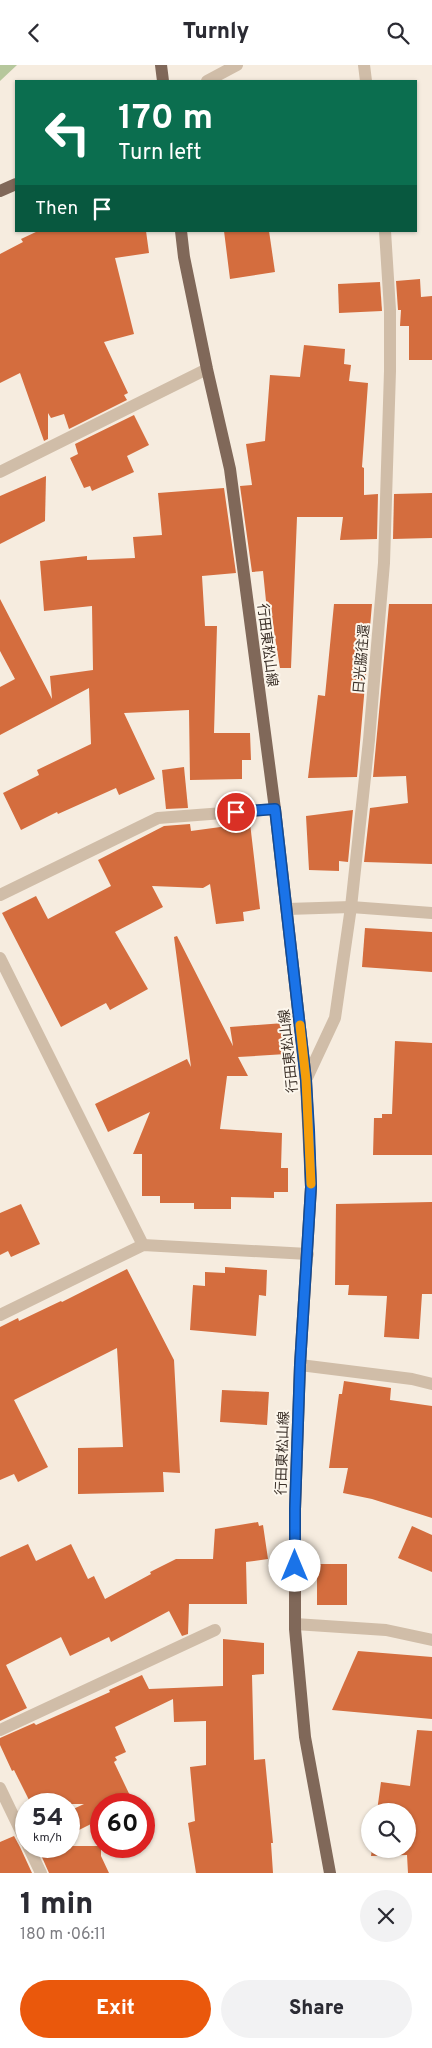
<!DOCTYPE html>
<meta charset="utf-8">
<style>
:root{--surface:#fff;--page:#f2f2f3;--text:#2b2b33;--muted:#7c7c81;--accent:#ea580c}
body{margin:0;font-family:Overpass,"Noto Sans JP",sans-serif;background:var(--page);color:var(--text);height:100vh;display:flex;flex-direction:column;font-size:19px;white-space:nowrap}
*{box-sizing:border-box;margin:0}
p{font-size:16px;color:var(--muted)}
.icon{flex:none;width:28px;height:28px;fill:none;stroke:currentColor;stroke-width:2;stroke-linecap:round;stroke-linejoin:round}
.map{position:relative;height:1808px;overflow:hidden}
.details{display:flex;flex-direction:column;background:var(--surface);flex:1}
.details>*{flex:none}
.top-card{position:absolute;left:15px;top:15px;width:402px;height:152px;border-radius:0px;box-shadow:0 1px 4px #0004;background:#0b6e4f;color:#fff;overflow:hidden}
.tools{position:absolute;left:361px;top:1738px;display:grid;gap:10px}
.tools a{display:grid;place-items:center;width:55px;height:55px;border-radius:50%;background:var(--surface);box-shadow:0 1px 4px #0004;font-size:25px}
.speed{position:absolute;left:15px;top:1728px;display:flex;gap:10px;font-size:25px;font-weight:700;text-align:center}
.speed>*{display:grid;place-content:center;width:65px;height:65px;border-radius:50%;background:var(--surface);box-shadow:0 1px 4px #0004;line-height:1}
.speed small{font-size:12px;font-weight:400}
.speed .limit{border:8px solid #d22;background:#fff;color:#111}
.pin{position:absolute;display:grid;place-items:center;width:42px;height:42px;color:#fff;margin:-21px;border:2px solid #fff;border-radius:50%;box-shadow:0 1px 5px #0007}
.me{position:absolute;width:55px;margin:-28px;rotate:0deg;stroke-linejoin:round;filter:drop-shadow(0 0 4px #0008)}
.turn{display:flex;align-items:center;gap:18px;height:105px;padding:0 20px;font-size:22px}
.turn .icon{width:65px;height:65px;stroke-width:2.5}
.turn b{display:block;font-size:35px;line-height:42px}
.then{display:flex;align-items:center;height:48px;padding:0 20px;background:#0003;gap:10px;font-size:19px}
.round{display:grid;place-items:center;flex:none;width:52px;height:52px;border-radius:26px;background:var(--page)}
.headline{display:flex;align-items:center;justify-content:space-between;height:85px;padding:0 20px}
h1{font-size:30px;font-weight:800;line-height:38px}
.cta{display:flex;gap:10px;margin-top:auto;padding:10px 20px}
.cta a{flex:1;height:58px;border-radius:30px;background:var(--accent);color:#fff;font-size:20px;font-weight:800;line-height:58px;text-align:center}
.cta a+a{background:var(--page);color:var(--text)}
header{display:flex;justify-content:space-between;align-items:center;height:65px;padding:0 20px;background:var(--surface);font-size:22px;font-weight:800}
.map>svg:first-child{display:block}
.green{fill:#b6c79c}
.building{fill:#d46d3e}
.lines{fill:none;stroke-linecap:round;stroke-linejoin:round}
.minor{stroke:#d0bda8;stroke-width:12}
.major{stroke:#806859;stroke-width:12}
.route-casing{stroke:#114b97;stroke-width:12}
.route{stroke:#1a73e8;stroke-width:9}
.slow{stroke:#f59e0b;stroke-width:9}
.labels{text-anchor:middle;stroke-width:4;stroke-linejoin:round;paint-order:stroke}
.street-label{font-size:14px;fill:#3c3129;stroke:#fcf6ec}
</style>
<header><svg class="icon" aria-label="back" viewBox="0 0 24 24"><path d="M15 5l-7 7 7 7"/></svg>Turnly<svg class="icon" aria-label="search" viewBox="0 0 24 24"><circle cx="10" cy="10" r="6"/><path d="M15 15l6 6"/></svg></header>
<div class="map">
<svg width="432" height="1808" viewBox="0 0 432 1808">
<rect width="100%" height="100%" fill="#f6ecdf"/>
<path class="green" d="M 0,0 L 17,0 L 0,16 Z"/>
<g class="building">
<path d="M 38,166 L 146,166 L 149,188 L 115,193 L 134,269 L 104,277 L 128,328 L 124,330 L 127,335 L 69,364 L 64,349 L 51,353 L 48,348 L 48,374 L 44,376 L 20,308 L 0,318 L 0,189 L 23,177 L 21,174 Z"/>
<path d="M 224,166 L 269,166 L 275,207 L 230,214 Z"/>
<path d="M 420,214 L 421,232 L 432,231 L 432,295 L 409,295 L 409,261 L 400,261 L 401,245 L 398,245 L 396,216 Z"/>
<path d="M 380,217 L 382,246 L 339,248 L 338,219 Z"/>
<path d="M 304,280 L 345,284 L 344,299 L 351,300 L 349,316 L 368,318 L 362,402 L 364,403 L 364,430 L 378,429 L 377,474 L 340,475 L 343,452 L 297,452 L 291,603 L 280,603 L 271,547 L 267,546 L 263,506 L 252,507 L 240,421 L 252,420 L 246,379 L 265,376 L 270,310 L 300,312 Z"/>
<path d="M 134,350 L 149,380 L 127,391 L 134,407 L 92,426 L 90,421 L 84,423 L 70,393 L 78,389 L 75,379 Z"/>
<path d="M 46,411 L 45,456 L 0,479 L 0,431 Z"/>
<path d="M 224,423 L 236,508 L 202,511 L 205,561 L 217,561 L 214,668 L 250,668 L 251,695 L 242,695 L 242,714 L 190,715 L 189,645 L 124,648 L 155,714 L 119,730 L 116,723 L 58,749 L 57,747 L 21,765 L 3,728 L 39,710 L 37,705 L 91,679 L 89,623 L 0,670 L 0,622 L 15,614 L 0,586 L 0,534 L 52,634 L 50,611 L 93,605 L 92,541 L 44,546 L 40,496 L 87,491 L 87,495 L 135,493 L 133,472 L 162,470 L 158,428 Z"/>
<path d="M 432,428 L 432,473 L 393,474 L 394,429 Z"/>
<path d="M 334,539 L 372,539 L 357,712 L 308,713 L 318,630 L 325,631 Z"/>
<path d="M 389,539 L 432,539 L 432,799 L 364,797 L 370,743 L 408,738 L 406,711 L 373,712 Z"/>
<path d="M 184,702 L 188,743 L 166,744 L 162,705 Z"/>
<path d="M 353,745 L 348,797 L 339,796 L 339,806 L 309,805 L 306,751 Z"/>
<path d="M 250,758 L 260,844 L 243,847 L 244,856 L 216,859 L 210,819 L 203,823 L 152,821 L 163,842 L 115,867 L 148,924 L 110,945 L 106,938 L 61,962 L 2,848 L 36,831 L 48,854 L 111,821 L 98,795 L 164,761 L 190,759 L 191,766 Z"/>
<path d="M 365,863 L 432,867 L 432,907 L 362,902 Z"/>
<path d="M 177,871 L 233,981 L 230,962 L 284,958 L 286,989 L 238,992 L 248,1011 L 227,1011 L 220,1064 L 282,1068 L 281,1103 L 288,1103 L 288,1127 L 274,1127 L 274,1133 L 231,1132 L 231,1144 L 194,1144 L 194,1138 L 160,1138 L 160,1131 L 142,1131 L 142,1089 L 133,1089 L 150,1047 L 108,1067 L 95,1039 L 187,994 L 191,1002 L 174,872 Z"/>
<path d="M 395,976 L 432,978 L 432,1090 L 373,1090 L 374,1053 L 382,1053 L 382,1049 L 392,1049 Z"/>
<path d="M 432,1137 L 432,1229 L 422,1229 L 419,1274 L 384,1272 L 387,1231 L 348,1230 L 349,1220 L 335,1220 L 336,1139 Z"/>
<path d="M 21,1139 L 40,1179 L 11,1192 L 8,1186 L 0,1190 L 0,1148 Z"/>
<path d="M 225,1202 L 267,1205 L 266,1231 L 259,1230 L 256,1271 L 190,1265 L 193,1220 L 205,1221 L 205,1207 L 225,1208 Z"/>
<path d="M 127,1204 L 174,1295 L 180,1408 L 163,1407 L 164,1427 L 78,1429 L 78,1383 L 123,1382 L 117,1283 L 14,1335 L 48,1402 L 18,1417 L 14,1409 L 0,1415 L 0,1262 L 18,1253 L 19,1256 L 61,1236 L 62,1237 Z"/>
<path d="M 344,1316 L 391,1323 L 390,1335 L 432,1341 L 432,1453 L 372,1434 L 343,1428 L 348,1403 L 329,1403 L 339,1329 L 342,1329 Z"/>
<path d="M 222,1325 L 269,1327 L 267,1360 L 220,1357 Z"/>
<path d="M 258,1457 L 259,1461 L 263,1460 L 268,1494 L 246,1497 L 247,1539 L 189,1539 L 188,1569 L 182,1571 L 169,1546 L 111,1577 L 109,1572 L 70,1591 L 61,1572 L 6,1600 L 27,1643 L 0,1656 L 0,1492 L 28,1479 L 36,1496 L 71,1479 L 88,1514 L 94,1511 L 105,1534 L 151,1509 L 150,1507 L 176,1494 L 213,1494 L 215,1464 Z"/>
<path d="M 412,1461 L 432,1470 L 432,1507 L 398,1493 Z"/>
<rect x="317" y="1499" width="30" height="41"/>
<path d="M 223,1574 L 264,1578 L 264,1609 L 252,1610 L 254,1695 L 265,1694 L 273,1778 L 271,1778 L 273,1808 L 196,1808 L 188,1758 L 195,1756 L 190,1702 L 206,1700 L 206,1656 L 174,1657 L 173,1634 L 115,1662 L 126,1687 L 115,1692 L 117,1695 L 114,1697 L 134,1739 L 101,1739 L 101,1754 L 69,1770 L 69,1746 L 84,1739 L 31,1739 L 14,1705 L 12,1706 L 0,1680 L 0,1673 L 34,1658 L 36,1660 L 110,1627 L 109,1625 L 142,1610 L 149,1624 L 223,1621 Z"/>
<path d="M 358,1586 L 432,1592 L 432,1654 L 332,1645 Z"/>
<path d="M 417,1665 L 432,1666 L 432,1808 L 408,1808 L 407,1790 L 371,1791 L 372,1784 L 408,1784 L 408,1746 L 377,1746 L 381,1717 L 410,1721 Z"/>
<path d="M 14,1771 L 20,1782 L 32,1808 L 0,1808 L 0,1777 Z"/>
<path d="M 37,1781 L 101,1781 L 101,1791 L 109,1808 L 49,1808 Z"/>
</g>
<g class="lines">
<g class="minor">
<path d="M 364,0 L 366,16"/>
<path d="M 207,16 L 237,0"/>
<path d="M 0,407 L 207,304"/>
<path d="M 0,830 L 158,753 L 275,744"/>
<path d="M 287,844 L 351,842 L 432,848"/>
<path d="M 0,893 L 143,1180"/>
<path d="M 306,1015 L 335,953 L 351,842 L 369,675 L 384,498 L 390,306 L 390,245 L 385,166"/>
<path d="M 0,1250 L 143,1180 L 308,1189"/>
<path d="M 300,1300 L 412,1314 L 432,1319"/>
<path d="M 295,1559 L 386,1565 L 432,1575"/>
<path d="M 0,1665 L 215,1565"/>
<path d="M 0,1723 L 26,1777"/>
<path d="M 28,1781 L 41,1808"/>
</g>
<g class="major">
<path d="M 161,0 L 163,16"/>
<path d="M 0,126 L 16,119"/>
<path d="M 181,166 L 184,192 L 207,304 L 230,404 L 275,744 L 306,1015 L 311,1122 L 300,1300 L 295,1444 L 295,1564 L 305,1672 L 330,1808"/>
</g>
</g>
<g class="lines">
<defs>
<path id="route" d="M 236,747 L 275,744 L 306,1015 L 309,1065 L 311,1122 L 300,1300 L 295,1444 L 295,1501"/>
</defs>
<use href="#route" class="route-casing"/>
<use href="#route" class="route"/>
<path class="slow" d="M 300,960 L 306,1015 L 311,1119"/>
</g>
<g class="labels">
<g class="street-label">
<text transform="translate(268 580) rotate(83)" y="5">行田東松山線</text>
<text transform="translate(361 594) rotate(-85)" y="5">日光脇往還</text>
<text transform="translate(288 986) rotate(-96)" y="5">行田東松山線</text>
<text transform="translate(282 1388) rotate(-88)" y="5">行田東松山線</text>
</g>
</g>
</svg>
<div class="tools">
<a><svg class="icon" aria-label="search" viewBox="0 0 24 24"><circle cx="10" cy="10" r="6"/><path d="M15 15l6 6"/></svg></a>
</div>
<div class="speed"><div>54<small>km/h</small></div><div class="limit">60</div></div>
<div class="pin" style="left:236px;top:747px;background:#d93025"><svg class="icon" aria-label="arrive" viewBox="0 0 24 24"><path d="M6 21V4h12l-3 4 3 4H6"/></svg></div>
<svg class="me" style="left:295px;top:1501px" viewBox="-20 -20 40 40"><circle r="19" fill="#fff"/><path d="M0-13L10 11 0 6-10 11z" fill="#1a73e8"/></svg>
<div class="top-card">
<div class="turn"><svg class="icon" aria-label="left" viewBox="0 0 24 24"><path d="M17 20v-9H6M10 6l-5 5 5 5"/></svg><div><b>170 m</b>Turn left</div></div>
<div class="then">Then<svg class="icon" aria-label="arrive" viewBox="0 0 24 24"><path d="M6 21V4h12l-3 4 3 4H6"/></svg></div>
</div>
</div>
<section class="details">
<div class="headline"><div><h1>1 min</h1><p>180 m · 06:11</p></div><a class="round"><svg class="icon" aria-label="close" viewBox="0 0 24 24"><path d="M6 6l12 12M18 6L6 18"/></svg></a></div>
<div class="cta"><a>Exit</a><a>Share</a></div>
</section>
